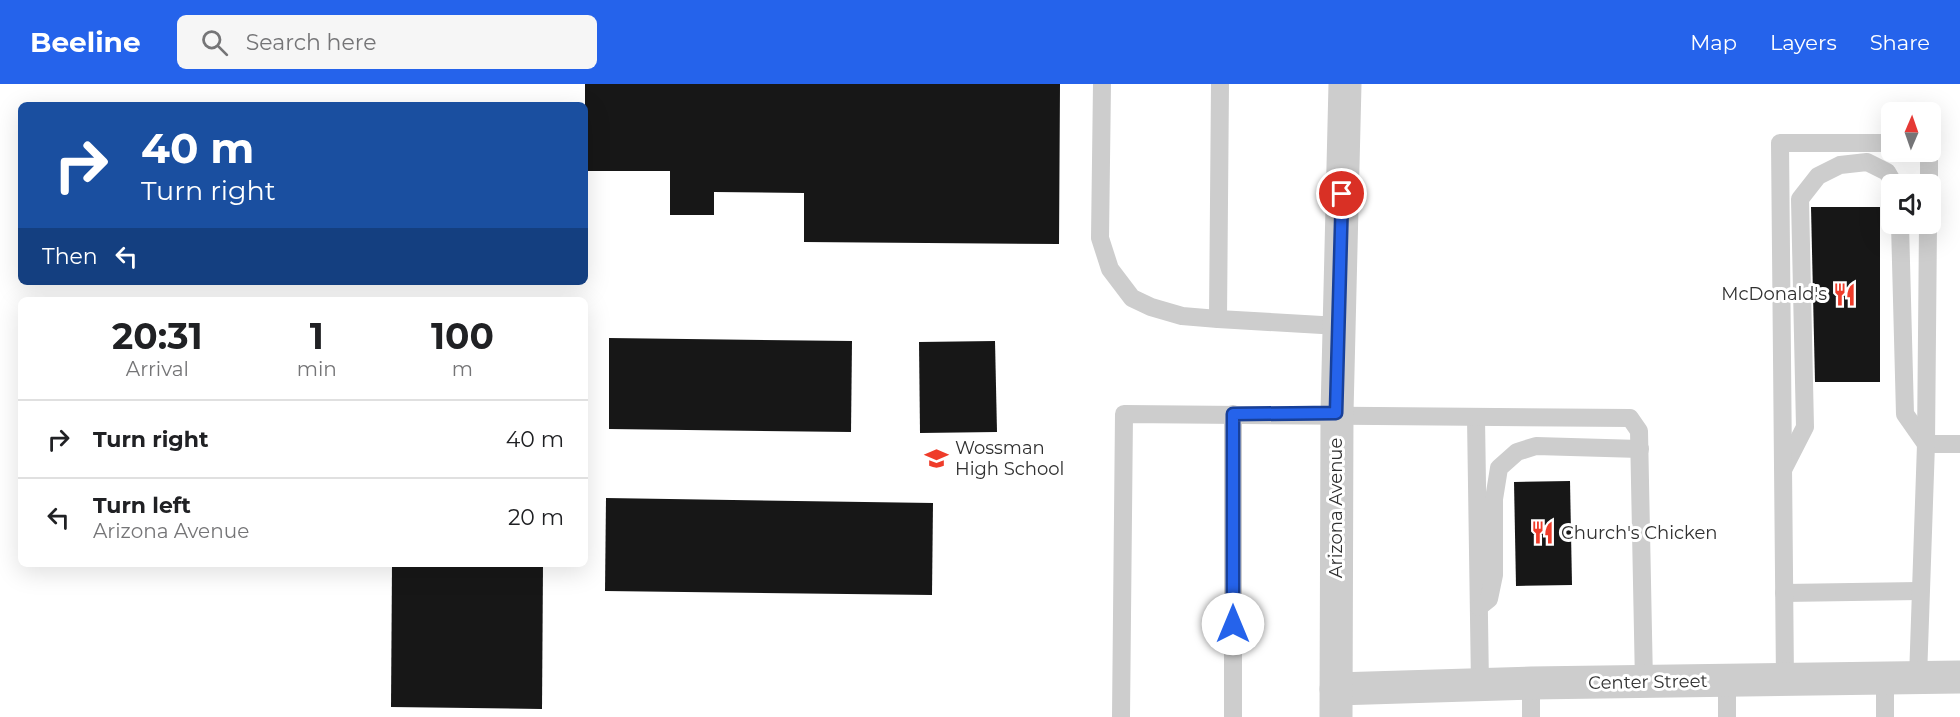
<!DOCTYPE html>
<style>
:root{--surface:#fff;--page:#f6f6f6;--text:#202124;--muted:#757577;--line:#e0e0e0;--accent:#2563eb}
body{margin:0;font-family:Montserrat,sans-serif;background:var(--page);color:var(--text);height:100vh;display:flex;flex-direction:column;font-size:22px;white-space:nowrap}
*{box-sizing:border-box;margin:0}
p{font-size:20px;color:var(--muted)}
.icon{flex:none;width:33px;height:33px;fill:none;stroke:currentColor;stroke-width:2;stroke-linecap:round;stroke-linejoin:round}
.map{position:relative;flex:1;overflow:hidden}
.side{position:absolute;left:18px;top:213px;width:570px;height:270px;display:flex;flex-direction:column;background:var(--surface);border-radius:9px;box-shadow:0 6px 24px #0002}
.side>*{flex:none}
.top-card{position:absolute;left:18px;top:18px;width:570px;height:183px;border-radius:9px;box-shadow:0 6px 24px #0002;background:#1a4fa0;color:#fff;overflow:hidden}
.needle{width:39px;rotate:2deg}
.controls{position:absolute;left:1881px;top:18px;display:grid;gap:12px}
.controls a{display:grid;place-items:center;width:60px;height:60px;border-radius:9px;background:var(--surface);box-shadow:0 6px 24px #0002;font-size:30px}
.pin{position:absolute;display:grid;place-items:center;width:51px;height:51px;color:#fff;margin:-26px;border:3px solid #fff;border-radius:50%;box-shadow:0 2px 6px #0007}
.me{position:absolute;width:66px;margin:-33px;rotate:0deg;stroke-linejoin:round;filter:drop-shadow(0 0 4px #0008)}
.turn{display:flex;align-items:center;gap:21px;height:126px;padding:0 24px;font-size:27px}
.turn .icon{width:78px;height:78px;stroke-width:2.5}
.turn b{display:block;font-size:42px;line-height:51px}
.then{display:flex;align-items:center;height:57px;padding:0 24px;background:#0003;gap:12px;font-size:22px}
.eta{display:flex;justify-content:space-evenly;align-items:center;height:102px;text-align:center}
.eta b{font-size:36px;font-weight:700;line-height:42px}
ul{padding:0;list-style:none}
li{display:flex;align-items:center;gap:18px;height:78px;padding:0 24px;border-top:2px solid var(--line)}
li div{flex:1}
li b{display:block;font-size:22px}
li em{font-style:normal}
header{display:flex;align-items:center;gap:36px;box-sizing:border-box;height:84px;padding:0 30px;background:var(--accent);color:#fff}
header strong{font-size:28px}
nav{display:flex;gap:33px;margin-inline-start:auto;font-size:21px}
.search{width:420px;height:54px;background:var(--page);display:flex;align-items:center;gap:15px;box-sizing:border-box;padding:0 21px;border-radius:9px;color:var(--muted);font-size:22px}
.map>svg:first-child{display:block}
.building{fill:#171717}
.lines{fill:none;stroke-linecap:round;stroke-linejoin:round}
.service{stroke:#cdcdcd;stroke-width:18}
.minor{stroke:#cdcdcd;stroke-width:33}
.route-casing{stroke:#184099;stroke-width:15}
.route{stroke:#2563eb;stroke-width:10}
.labels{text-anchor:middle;stroke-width:6;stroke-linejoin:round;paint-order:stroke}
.poi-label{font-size:18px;fill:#303030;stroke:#fff;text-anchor:start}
.street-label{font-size:18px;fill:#303030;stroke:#fff}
</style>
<header>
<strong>Beeline</strong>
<div class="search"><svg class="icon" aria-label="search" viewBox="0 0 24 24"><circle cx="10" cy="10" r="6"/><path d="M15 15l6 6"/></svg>Search here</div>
<nav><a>Map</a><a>Layers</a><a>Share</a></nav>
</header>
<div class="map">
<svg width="1960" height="633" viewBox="0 0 1960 633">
<rect width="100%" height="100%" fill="#fff"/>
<g class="building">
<path d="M 585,0 L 1060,0 L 1059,160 L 804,158 L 804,109 L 714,108 L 714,131 L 670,131 L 670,87 L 585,87 Z"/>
<path d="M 1811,123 L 1880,123 L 1880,298 L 1815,298 Z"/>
<path d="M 609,254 L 852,257 L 851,348 L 609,345 Z"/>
<path d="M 995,257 L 997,348 L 920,349 L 919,258 Z"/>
<path d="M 1570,397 L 1572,501 L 1516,502 L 1514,398 Z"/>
<path d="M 606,414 L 933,419 L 932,511 L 605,507 Z"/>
<path d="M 392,480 L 543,480 L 542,625 L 391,623 Z"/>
</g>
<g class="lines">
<g class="service">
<path d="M 1102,0 L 1100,154 L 1110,185 L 1132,214 L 1151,223 L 1182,232 L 1218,235"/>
<path d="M 1220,0 L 1218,235 L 1339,242"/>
<path d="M 1929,100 L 1929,68"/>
<path d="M 1900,140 L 1905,330 L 1926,360"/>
<path d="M 1233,330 L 1233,633"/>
<path d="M 1476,334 L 1480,601"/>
<path d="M 1926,360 L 1960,360"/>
<path d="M 1784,384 L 1805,343 L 1800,115 L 1818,92 L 1840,81 L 1867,78 L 1887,88 L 1894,100"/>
<path d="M 1784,509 L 1919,507"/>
<path d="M 1479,523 L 1489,515 L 1494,491 L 1494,415 L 1499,384 L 1517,368 L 1536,362 L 1640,365"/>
<path d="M 1918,594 L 1926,360 L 1928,140"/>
<path d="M 1785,596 L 1780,59 L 1892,59"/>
<path d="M 1531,599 L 1531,633"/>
<path d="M 1121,633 L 1124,330 C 1293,330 1461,334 1630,334 L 1639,347 L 1644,599"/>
<path d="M 1727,633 L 1727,597"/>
<path d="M 1885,633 L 1885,594"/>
</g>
<g class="minor">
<path d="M 1336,605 L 1531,599 L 1960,593"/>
<path d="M 1336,633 L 1337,329 L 1345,0"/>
</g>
</g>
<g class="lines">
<defs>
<path id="route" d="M 1233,540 L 1233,330 L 1336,329 L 1342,110"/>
</defs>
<use href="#route" class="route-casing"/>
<use href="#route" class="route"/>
</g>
<defs>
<symbol id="restaurant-bare" viewBox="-9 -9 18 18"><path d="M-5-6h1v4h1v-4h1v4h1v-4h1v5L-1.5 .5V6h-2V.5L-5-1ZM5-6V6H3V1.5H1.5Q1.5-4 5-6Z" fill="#ef3c2a" stroke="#fff" stroke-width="2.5" paint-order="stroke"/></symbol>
<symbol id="school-bare" viewBox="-9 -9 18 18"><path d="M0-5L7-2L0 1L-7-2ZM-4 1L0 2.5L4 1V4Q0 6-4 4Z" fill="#ef3c2a" stroke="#fff" stroke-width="2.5" paint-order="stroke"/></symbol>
</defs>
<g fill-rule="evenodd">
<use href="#restaurant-bare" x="1828" y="194" width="33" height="33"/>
<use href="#school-bare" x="920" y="358" width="33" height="33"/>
<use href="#restaurant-bare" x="1526" y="432" width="33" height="33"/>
</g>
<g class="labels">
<g class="poi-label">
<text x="1827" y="216" text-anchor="end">McDonald's</text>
<text x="955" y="370">Wossman<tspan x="955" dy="21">High School</tspan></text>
<text x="1561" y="455">Church's Chicken</text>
</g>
<g class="street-label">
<text transform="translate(1336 424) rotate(-90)" y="6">Arizona Avenue</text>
<text transform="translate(1648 598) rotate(-1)" y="6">Center Street</text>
</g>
</g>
</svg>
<div class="controls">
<a><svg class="needle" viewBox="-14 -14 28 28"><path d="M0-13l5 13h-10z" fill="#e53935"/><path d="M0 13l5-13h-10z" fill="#757577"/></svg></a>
<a><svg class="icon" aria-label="sound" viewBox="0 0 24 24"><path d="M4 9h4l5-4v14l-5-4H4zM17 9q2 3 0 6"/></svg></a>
</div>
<div class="pin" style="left:1342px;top:110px;background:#d93025"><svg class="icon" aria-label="arrive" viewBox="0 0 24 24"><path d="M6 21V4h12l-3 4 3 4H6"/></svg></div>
<svg class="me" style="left:1233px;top:540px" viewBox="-20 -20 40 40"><circle r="19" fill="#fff"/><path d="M0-13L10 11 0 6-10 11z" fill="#2563eb"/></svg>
<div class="top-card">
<div class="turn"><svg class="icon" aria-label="right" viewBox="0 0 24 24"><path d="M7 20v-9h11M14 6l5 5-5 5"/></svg><div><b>40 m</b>Turn right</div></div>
<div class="then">Then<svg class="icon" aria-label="left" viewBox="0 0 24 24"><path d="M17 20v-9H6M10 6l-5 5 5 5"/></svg></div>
</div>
<section class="side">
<div class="eta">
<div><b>20:31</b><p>Arrival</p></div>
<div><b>1</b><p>min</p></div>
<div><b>100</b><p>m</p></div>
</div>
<ul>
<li><svg class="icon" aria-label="right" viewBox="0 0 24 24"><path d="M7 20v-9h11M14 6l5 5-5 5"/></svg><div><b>Turn right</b></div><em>40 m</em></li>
<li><svg class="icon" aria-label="left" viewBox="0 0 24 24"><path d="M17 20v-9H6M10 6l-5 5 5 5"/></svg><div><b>Turn left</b><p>Arizona Avenue</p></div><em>20 m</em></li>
</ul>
</section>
</div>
